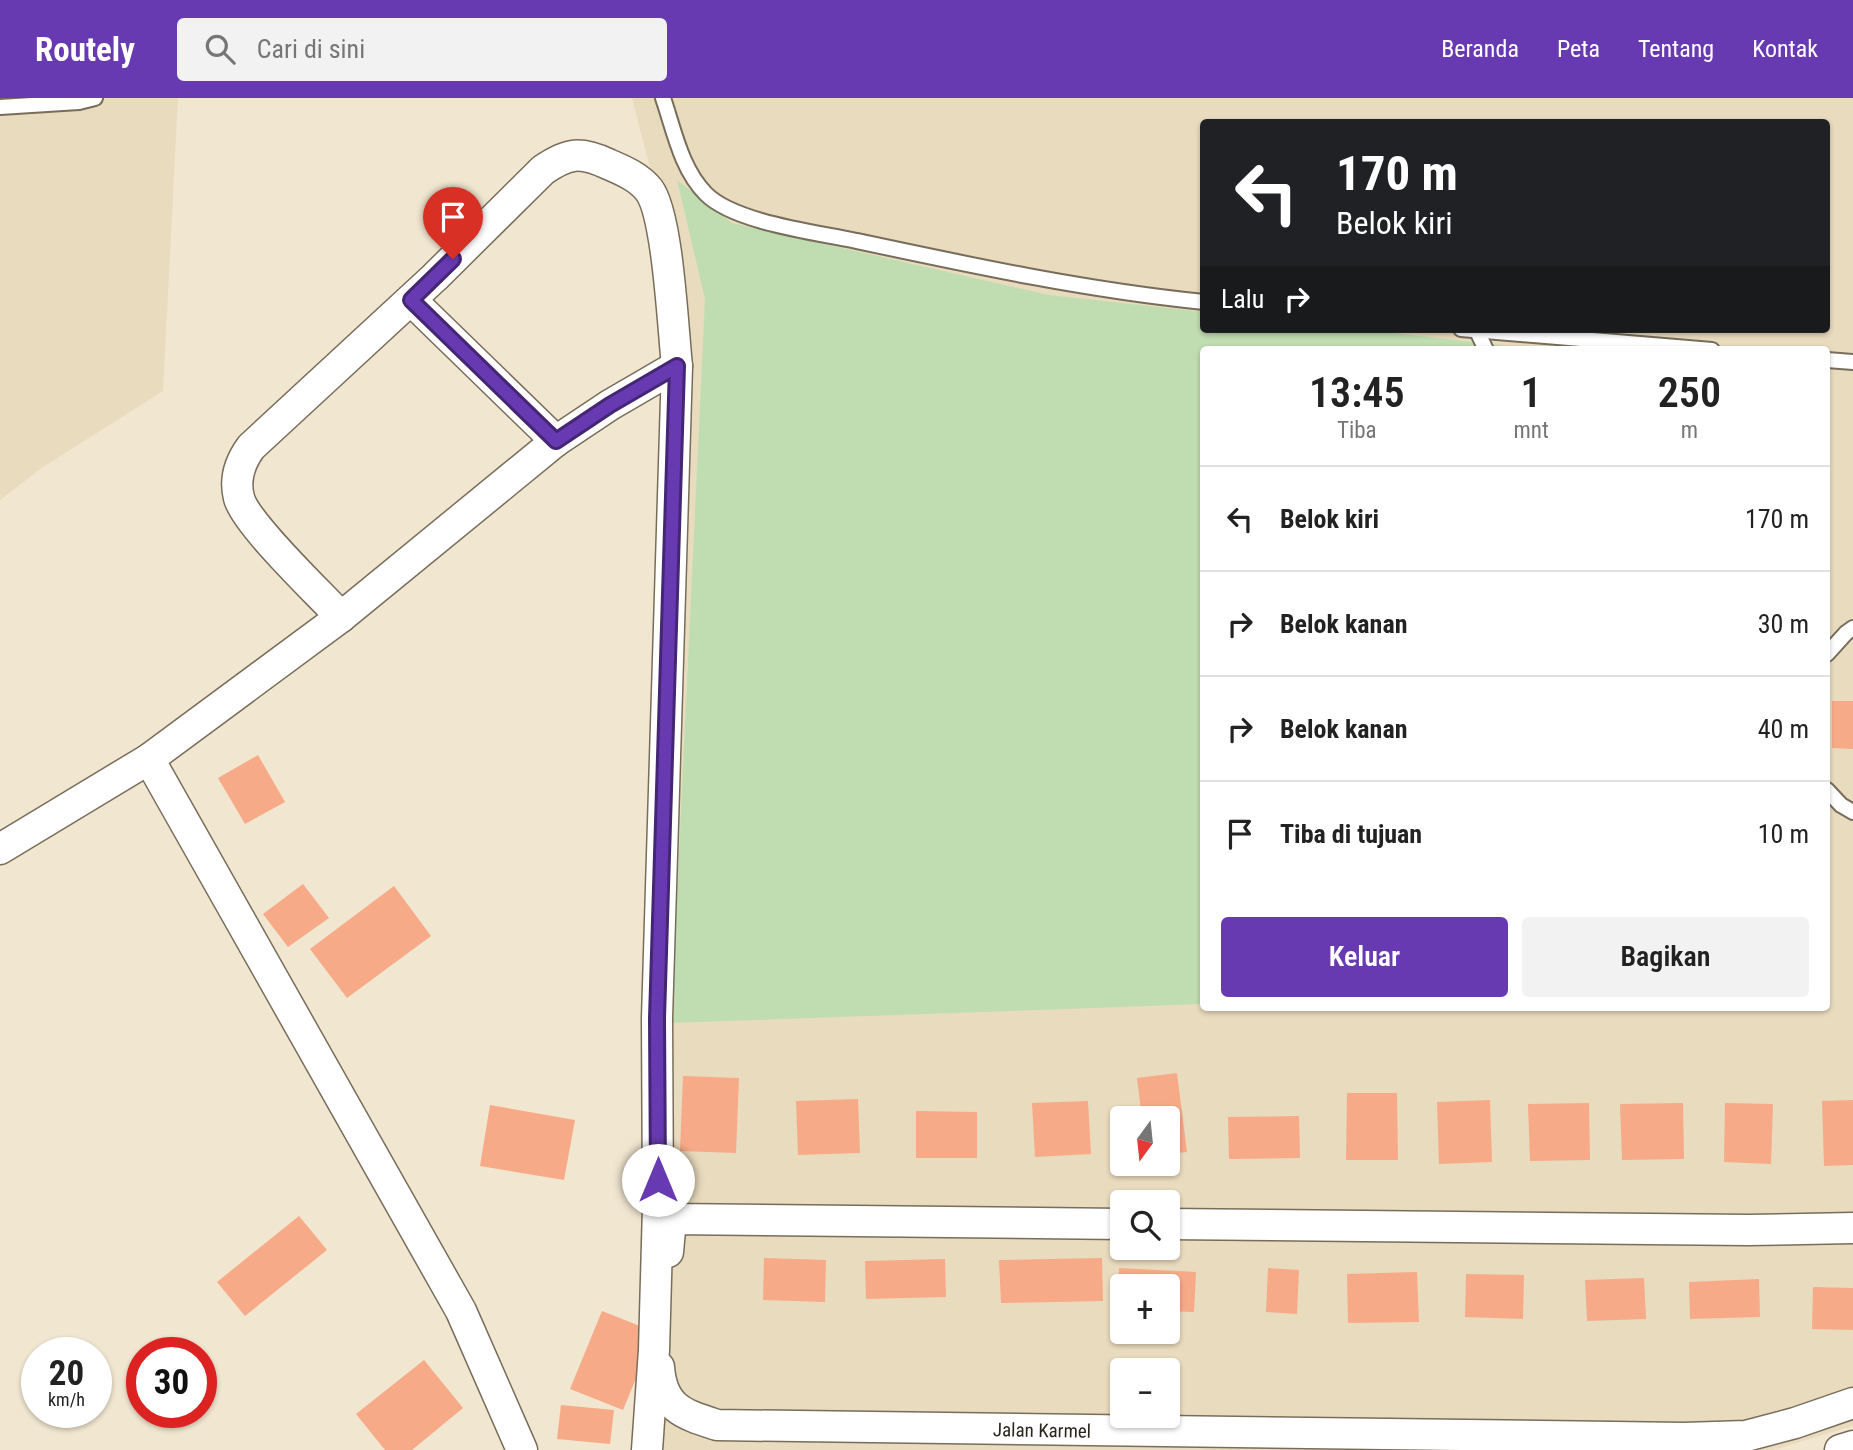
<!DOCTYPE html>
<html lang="id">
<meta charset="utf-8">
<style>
:root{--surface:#fff;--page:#f2f2f2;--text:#222;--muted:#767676;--line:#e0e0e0;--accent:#683ab2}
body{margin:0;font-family:"Roboto Condensed",sans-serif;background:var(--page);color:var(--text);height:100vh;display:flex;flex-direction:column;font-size:26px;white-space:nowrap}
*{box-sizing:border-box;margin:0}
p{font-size:23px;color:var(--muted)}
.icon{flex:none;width:38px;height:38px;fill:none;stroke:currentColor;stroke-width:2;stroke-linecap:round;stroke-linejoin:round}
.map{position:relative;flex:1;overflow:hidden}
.panel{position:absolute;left:1200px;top:248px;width:630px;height:665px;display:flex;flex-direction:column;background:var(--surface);border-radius:7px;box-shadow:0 2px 5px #0004}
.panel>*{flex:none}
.guide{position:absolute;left:1200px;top:21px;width:630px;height:214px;border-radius:7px;box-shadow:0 2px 5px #0004;background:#202124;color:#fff;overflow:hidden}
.needle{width:46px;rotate:195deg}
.tools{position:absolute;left:1110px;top:1008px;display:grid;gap:14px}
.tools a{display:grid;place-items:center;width:70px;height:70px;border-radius:7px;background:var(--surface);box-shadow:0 2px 5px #0004;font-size:35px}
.speed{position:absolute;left:21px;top:1239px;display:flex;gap:14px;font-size:35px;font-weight:700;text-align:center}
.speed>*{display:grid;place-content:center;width:91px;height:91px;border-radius:50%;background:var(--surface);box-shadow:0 2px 5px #0004;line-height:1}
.speed small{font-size:18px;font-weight:400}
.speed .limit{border:10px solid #d22;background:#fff;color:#111}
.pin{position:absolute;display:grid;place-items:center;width:60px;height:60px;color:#fff;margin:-72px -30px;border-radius:50% 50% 50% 0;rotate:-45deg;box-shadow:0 0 7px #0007}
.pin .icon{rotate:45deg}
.me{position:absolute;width:77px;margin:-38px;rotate:0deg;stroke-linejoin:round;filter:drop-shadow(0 0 5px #0008)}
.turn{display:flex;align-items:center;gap:24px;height:147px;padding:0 21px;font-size:32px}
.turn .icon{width:91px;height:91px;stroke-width:2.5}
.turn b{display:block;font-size:49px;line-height:60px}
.then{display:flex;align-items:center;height:66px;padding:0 21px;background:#0003;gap:14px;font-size:26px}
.eta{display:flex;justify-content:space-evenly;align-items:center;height:119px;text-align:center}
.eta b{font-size:42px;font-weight:600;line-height:49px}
.primary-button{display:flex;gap:14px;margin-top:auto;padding:14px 21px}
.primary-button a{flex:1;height:80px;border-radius:7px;background:var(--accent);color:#fff;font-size:28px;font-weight:600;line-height:80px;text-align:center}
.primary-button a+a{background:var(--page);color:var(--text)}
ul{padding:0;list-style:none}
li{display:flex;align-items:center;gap:21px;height:105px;padding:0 21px;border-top:2px solid var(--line)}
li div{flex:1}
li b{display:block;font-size:26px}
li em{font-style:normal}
header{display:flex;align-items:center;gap:42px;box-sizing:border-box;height:98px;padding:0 35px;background:var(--accent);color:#fff}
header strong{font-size:33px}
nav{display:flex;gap:38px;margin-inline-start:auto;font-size:24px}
.search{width:490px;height:63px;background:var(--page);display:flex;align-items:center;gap:18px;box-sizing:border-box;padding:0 24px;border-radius:7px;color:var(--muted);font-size:26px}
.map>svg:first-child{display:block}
.built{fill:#e9dbbe;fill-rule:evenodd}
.green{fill:#c0ddb1}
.building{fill:#f7aa88}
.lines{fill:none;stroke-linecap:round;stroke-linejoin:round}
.lane-casing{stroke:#776d5a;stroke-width:18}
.street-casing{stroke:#776d5a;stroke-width:33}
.lane{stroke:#fff;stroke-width:14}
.street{stroke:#fff;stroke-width:30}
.route-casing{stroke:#442674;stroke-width:18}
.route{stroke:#683ab2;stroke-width:12}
.labels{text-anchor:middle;stroke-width:5;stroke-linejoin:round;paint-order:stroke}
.street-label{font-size:19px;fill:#2a261d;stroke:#fff}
</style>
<header>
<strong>Routely</strong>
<div class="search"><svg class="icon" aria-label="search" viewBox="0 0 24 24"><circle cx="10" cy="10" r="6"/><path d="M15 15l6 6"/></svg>Cari di sini</div>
<nav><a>Beranda</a><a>Peta</a><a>Tentang</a><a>Kontak</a></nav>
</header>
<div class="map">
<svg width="1853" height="1352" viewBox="0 0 1853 1352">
<rect width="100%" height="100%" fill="#f1e6d0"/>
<g class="built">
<path d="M 0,0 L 178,0 L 163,293 L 43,369 L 0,402 Z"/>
<path d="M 632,0 L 1853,0 L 1853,1328 L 1773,1352 L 643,1352 L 683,198 ZM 1204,24 L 1827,24 L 1827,231 L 1204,231 ZM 1204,252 L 1827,252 L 1827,910 L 1204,910 ZM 1122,1020 L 1167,1020 L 1167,1066 L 1122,1066 ZM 1122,1104 L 1167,1104 L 1167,1150 L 1122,1150 ZM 1122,1188 L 1167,1188 L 1167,1234 L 1122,1234 ZM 1122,1272 L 1167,1272 L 1167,1318 L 1122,1318 Z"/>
</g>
<path class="green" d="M 677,82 L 732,125 L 1049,197 L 1204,214 L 1204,231 L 1358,231 L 1499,247 L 1518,252 L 1204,252 L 1204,906 L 671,925 L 705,201 Z"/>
<g class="building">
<path d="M 1832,603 L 1853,603 L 1853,651 L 1832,650 Z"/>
<path d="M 258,657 L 285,704 L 245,726 L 218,680 Z"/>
<path d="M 303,786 L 329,820 L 288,849 L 263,816 Z"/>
<path d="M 394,788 L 431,838 L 347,900 L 310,851 Z"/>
<path d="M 1177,975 L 1187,1054 L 1167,1056 L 1167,1020 L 1142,1020 L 1137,980 Z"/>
<path d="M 683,978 L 739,980 L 736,1055 L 680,1053 Z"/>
<path d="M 1347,995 L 1397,995 L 1398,1062 L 1346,1062 Z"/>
<path d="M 858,1001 L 860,1055 L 798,1057 L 796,1003 Z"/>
<path d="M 1490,1002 L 1492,1064 L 1439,1066 L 1437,1004 Z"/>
<path d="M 1853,1002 L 1853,1067 L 1824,1068 L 1822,1003 Z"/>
<path d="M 1088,1003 L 1091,1056 L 1035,1059 L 1032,1005 Z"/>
<path d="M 1589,1005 L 1590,1062 L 1530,1063 L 1528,1006 Z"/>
<path d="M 1683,1005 L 1684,1061 L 1622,1062 L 1620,1006 Z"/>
<path d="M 1725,1005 L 1773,1006 L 1771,1066 L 1724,1064 Z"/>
<path d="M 490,1007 L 575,1022 L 564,1082 L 480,1068 Z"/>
<path d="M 916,1013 L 977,1014 L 977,1060 L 916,1060 Z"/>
<path d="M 1299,1018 L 1300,1060 L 1229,1061 L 1228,1019 Z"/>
<path d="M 299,1118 L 327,1152 L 245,1218 L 217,1184 Z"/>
<path d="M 764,1160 L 826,1162 L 825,1204 L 763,1202 Z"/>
<path d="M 1102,1160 L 1103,1203 L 1001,1205 L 999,1162 Z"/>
<path d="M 945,1161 L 946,1199 L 866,1201 L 865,1163 Z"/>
<path d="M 1119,1170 L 1196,1174 L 1194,1214 L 1167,1213 L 1167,1188 L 1122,1188 L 1122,1210 L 1118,1210 Z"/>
<path d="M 1268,1170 L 1299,1172 L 1297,1216 L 1266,1214 Z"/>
<path d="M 1417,1174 L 1419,1224 L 1348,1225 L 1347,1176 Z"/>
<path d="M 1466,1176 L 1524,1177 L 1523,1221 L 1465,1219 Z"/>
<path d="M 1644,1180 L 1646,1221 L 1587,1223 L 1585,1182 Z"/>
<path d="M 1759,1181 L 1760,1219 L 1690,1221 L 1689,1184 Z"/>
<path d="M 1813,1189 L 1853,1190 L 1853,1232 L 1812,1231 Z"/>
<path d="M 602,1213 L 655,1234 L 623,1312 L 570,1291 Z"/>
<path d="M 424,1262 L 463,1310 L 412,1352 L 385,1352 L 356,1316 Z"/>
<path d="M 561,1307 L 614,1312 L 610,1346 L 557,1341 Z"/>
</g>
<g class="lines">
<defs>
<g id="lane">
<path d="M 663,0 C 674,32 681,71 706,96 C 734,124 813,134 852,142 C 969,167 1085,192 1204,204"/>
<path d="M 0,9 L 79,4 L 95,0"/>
<path d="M 1461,231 L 1712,252"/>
<path d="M 1477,233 L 1486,252"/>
<path d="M 1827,262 L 1853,264"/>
<path d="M 1827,556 L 1846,535 L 1853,530"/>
<path d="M 1827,692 L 1841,707 L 1853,714"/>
</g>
<g id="street">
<path d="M 411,202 L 556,343"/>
<path d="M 341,519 C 319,495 246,426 239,400 C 234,381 240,364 251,349 L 435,179 L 543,72 C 568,55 580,53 608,66 C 622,72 639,79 649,92 C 668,117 673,232 677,268"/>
<path d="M 149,661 L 461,1213 L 522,1352"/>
<path d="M 0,751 L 149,661 L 341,519 L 556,343 L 610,307 L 677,268 L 657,920 L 658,1109 L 654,1252 L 647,1352"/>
<path d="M 1167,1126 L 1748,1132 L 1853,1130"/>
<path d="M 668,1154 L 671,1121 L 1122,1126"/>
<path d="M 659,1269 C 662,1310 683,1316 717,1327 L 1684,1340 L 1746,1338 L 1795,1325 L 1853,1305"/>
<path d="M 1840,1352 L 1853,1348"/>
</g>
</defs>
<use href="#lane" class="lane-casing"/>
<use href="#street" class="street-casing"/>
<use href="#lane" class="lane"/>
<use href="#street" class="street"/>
</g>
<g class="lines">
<defs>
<path id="route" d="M 453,161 L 411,202 L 556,343 L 610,307 L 677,268 L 657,920 L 658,1082"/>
</defs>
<use href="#route" class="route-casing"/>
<use href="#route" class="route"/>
</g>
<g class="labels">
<g class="street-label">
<text transform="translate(1042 1332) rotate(1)" y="7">Jalan Karmel</text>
</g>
</g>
</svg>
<div class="tools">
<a><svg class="needle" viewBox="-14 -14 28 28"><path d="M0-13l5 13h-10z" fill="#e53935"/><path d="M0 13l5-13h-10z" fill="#767676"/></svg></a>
<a><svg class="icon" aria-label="search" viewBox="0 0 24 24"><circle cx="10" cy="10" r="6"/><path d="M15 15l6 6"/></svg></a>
<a>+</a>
<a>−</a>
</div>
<div class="speed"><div>20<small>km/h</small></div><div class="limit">30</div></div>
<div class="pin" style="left:453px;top:161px;background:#d93025"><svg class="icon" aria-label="arrive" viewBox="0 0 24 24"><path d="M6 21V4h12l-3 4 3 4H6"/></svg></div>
<svg class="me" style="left:658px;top:1082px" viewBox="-20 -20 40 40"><circle r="19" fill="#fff"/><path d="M0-13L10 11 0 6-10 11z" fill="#683ab2"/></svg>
<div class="guide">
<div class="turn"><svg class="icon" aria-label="left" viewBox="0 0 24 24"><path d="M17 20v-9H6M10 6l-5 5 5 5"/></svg><div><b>170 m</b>Belok kiri</div></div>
<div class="then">Lalu<svg class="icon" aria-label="right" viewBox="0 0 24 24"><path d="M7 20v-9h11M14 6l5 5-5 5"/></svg></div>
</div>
<section class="panel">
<div class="eta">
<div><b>13:45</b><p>Tiba</p></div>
<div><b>1</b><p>mnt</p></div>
<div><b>250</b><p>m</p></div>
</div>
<ul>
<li><svg class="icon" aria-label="left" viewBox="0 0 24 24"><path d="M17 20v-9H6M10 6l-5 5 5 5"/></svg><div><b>Belok kiri</b></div><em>170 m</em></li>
<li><svg class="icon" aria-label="right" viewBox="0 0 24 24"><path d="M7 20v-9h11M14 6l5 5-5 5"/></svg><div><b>Belok kanan</b></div><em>30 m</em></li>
<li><svg class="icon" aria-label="right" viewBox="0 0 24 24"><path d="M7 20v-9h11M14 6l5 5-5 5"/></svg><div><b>Belok kanan</b></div><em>40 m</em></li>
<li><svg class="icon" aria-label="arrive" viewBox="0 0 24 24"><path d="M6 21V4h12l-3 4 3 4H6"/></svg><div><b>Tiba di tujuan</b></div><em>10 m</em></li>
</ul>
<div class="primary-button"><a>Keluar</a><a>Bagikan</a></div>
</section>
</div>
